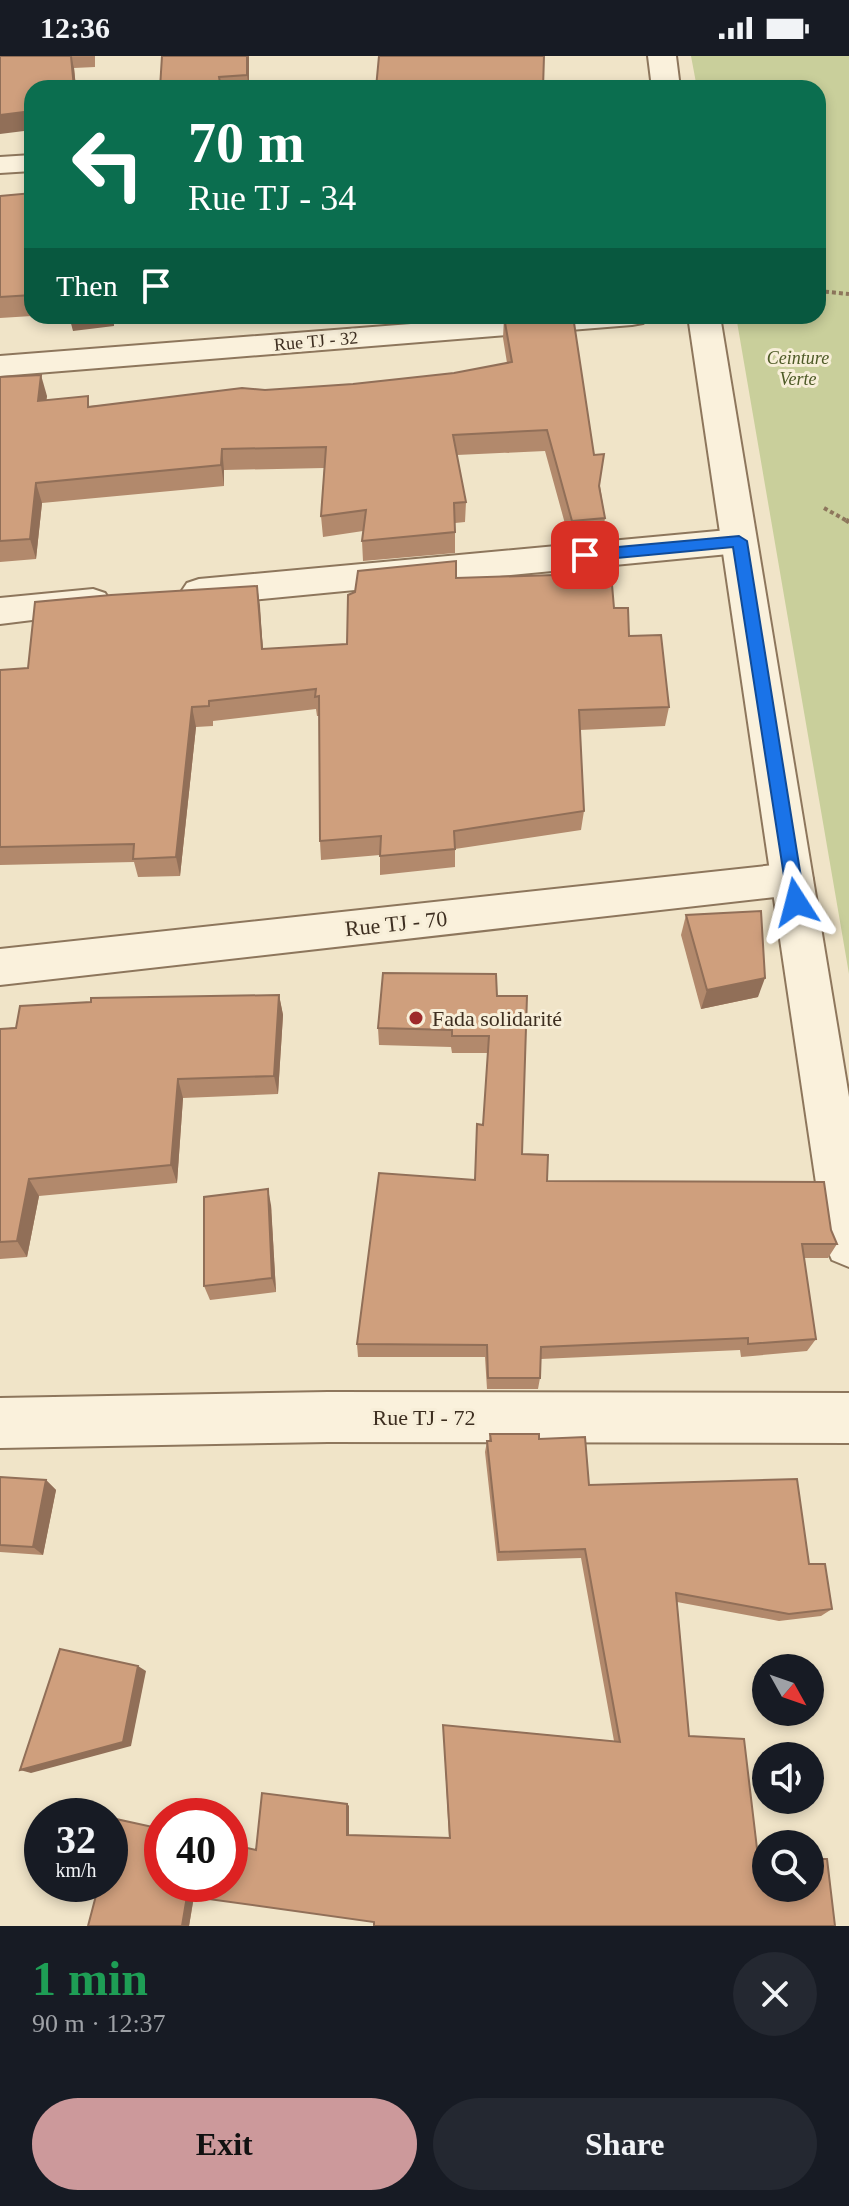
<!DOCTYPE html>
<meta charset="utf-8">
<style>
:root{--surface:#171b24;--page:#242831;--text:#f1f3f6;--muted:#9ea1a6;--accent:#cc999b}
body{margin:0;font-family:Georgia,serif;background:var(--page);color:var(--text);height:100vh;display:flex;flex-direction:column;font-size:30px;white-space:nowrap}
*{box-sizing:border-box;margin:0}
p{font-size:26px;color:var(--muted)}
.icon{flex:none;width:44px;height:44px;fill:none;stroke:currentColor;stroke-width:2;stroke-linecap:round;stroke-linejoin:round}
.map{position:relative;height:1870px;overflow:hidden}
.panel{display:flex;flex-direction:column;background:var(--surface);flex:1}
.panel>*{flex:none}
.guide{position:absolute;left:24px;top:24px;width:802px;height:244px;border-radius:24px;box-shadow:0 4px 12px #0003;background:#0b6e4f;color:#fff;overflow:hidden}
.needle{width:52px;rotate:130deg}
.buttons{position:absolute;left:752px;top:1598px;display:grid;gap:16px}
.buttons a{display:grid;place-items:center;width:72px;height:72px;border-radius:50%;background:var(--surface);box-shadow:0 4px 12px #0003;font-size:40px}
.speed{position:absolute;left:24px;top:1742px;display:flex;gap:16px;font-size:40px;font-weight:700;text-align:center}
.speed>*{display:grid;place-content:center;width:104px;height:104px;border-radius:50%;background:var(--surface);box-shadow:0 4px 12px #0003;line-height:1}
.speed small{font-size:20px;font-weight:400}
.speed .limit{border:12px solid #d22;background:#fff;color:#111}
.pin{position:absolute;display:grid;place-items:center;width:68px;height:68px;color:#fff;margin:-34px;border-radius:16px;box-shadow:0 4px 12px #0006}
.me{position:absolute;width:88px;margin:-44px;rotate:351deg;stroke-linejoin:round;filter:drop-shadow(0 0 6px #0008)}
.turn{display:flex;align-items:center;gap:28px;height:168px;padding:0 32px;font-size:36px}
.turn .icon{width:104px;height:104px;stroke-width:2.5}
.turn b{display:block;font-size:56px;line-height:68px}
.then{display:flex;align-items:center;height:76px;padding:0 32px;background:#0003;gap:16px;font-size:30px}
.round{display:grid;place-items:center;flex:none;width:84px;height:84px;border-radius:42px;background:var(--page)}
.headline{display:flex;align-items:center;justify-content:space-between;height:136px;padding:0 32px}
h1{font-size:48px;font-weight:800;line-height:60px;color:#1e9e55}
.button{display:flex;gap:16px;margin-top:auto;padding:16px 32px}
.button a{flex:1;height:92px;border-radius:48px;background:var(--accent);color:#111;font-size:32px;font-weight:800;line-height:92px;text-align:center}
.button a+a{background:var(--page);color:var(--text)}
.status{display:flex;justify-content:space-between;align-items:center;height:56px;padding:0 40px;background:var(--surface);direction:ltr}
.status svg{height:22px;fill:currentColor}
.map>svg:first-child{display:block}
.green{fill:#c9cf9b}
.lines{fill:none;stroke-linecap:round;stroke-linejoin:round}
.minor-casing{stroke:#8d765c;stroke-width:4}
.tertiary-casing{stroke:#8d765c;stroke-width:4}
.path-far1{stroke:#8d765c;stroke-width:4;stroke-dasharray:4 3;stroke-linecap:butt}
.path{stroke:#8d765c;stroke-width:5;stroke-dasharray:6 4;stroke-linecap:butt}
.minor{fill:#faf1dc;fill-rule:evenodd}
.tertiary{fill:#faf1dc;fill-rule:evenodd}
.wall{fill:#b2896c}
.shaded-wall{fill:#916f58}
.building{fill:#cf9f7d;stroke:#916f58;stroke-width:2}
.route{fill:#1a73e8;stroke:#114b97;stroke-width:2}
.poi-dot{fill:#9e2a2b;stroke:#f7eed8;stroke-width:3}
.labels{text-anchor:middle;stroke-width:6;stroke-linejoin:round;paint-order:stroke}
.far-street-label{font-size:18px;fill:#3d2e20;stroke:#f7eed8}
.far-park-label{font-size:18px;font-style:italic;fill:#4d5a26;stroke:#f7eed8}
.street-label{font-size:22px;fill:#3d2e20;stroke:#f7eed8}
.poi-label{font-size:22px;fill:#3d2e20;stroke:#f7eed8;text-anchor:start}
</style>
<div class="status"><b>12:36</b><svg viewBox="0 0 49 12"><path d="M0 12V9h3v3zM5 12V6h3v6zM10 12V3h3v9zM15 12V0h3v12zM26 1h20v11H26zM47 4h2v5h-2z"/></svg></div>
<div class="map">
<svg width="849" height="1870" viewBox="0 0 849 1870">
<rect width="100%" height="100%" fill="#f0e4c8"/>
<path class="green" d="M 691,0 L 849,0 L 849,918 L 736,260 L 818,260 L 818,32 L 697,32 Z"/>
<g class="lines">
<defs>
<g id="minor">
<path d="M 32,99 L 32,115 L 0,117 L 0,101 Z"/>
<path d="M 512,260 L 647,260 L 643,267 L 632,269 L 0,320 L 0,300 Z"/>
<path d="M 739,473 L 751,477 L 756,485 L 751,493 L 739,497 L 199,549 L 187,545 L 181,536 L 187,527 L 199,523 Z"/>
<path d="M 93,533 L 105,537 L 111,546 L 105,555 L 0,568 L 0,542 Z"/>
<path d="M 793,807 L 807,811 L 813,823 L 807,835 L 793,839 L 0,929 L 0,893 Z"/>
<path d="M 328,1336 L 849,1337 L 849,1387 L 328,1386 L 0,1392 L 0,1342 Z"/>
</g>
<g id="tertiary">
<path d="M 648,0 L 676,0 L 680,32 L 652,32 Z"/>
<path d="M 688,260 L 720,260 L 849,1041 L 849,1211 L 832,1204 L 825,1188 Z"/>
</g>
</defs>
<use href="#minor" class="minor-casing"/>
<use href="#tertiary" class="tertiary-casing"/>
<g class="path-far1">
<path d="M 818,235 L 849,238"/>
<path d="M 824,452 L 849,466"/>
</g>
<path class="path" d="M 846,464 L 849,466"/>
<use href="#minor" class="minor"/>
<use href="#tertiary" class="tertiary"/>
</g>
<g class="wall">
<path d="M 0,0 L 95,0 L 95,11 L 74,12 L 76,32 L 32,32 Z"/>
<path d="M 162,0 L 249,0 L 249,32 L 160,32 Z"/>
<path d="M 32,137 L 32,260 L 0,262 L 0,140 Z"/>
<path d="M 504,261 L 600,430 L 605,462 L 602,483 L 570,486 L 545,395 L 457,399 L 466,446 L 465,466 L 455,467 L 455,497 L 363,505 L 362,485 L 363,475 L 323,481 L 321,460 L 324,412 L 224,414 L 224,430 L 42,447 L 36,503 L 0,506 L 0,321 L 47,340 L 46,345 L 90,350 L 265,334 L 353,328 L 454,317 L 507,307 L 503,282 Z"/>
<path d="M 580,493 L 595,512 L 589,513 L 588,518 L 614,552 L 669,651 L 665,670 L 580,674 L 584,755 L 581,774 L 455,793 L 455,811 L 380,819 L 380,799 L 321,804 L 320,785 L 319,660 L 317,660 L 316,653 L 213,665 L 213,670 L 196,671 L 180,820 L 138,821 L 134,806 L 0,809 L 0,614 L 28,612 L 257,530 L 263,593 L 347,588 L 456,522 L 579,518 L 577,513 Z"/>
<path d="M 686,859 L 758,941 L 701,953 L 681,879 Z"/>
<path d="M 279,939 L 283,959 L 278,1038 L 183,1042 L 177,1127 L 39,1140 L 27,1201 L 0,1203 L 0,973 Z"/>
<path d="M 497,940 L 522,1098 L 547,1125 L 831,1174 L 837,1188 L 828,1202 L 804,1202 L 816,1283 L 807,1295 L 741,1301 L 740,1294 L 541,1303 L 540,1322 L 538,1333 L 487,1333 L 485,1301 L 358,1301 L 357,1288 L 475,1124 L 477,1068 L 483,1069 L 488,997 L 452,997 L 451,991 L 379,989 L 378,972 Z"/>
<path d="M 271,1149 L 276,1236 L 210,1244 L 204,1230 Z"/>
<path d="M 490,1378 L 539,1383 L 589,1429 L 809,1508 L 832,1553 L 821,1560 L 779,1565 L 677,1546 L 689,1680 L 374,1866 L 194,1841 L 189,1870 L 162,1773 L 256,1794 L 347,1748 L 349,1750 L 349,1779 L 449,1782 L 443,1669 L 614,1685 L 581,1502 L 497,1505 L 485,1396 L 487,1385 L 489,1385 Z"/>
<path d="M 0,1421 L 46,1424 L 56,1434 L 43,1499 L 0,1496 Z"/>
</g>
<g class="shaded-wall">
<path d="M 71,0 L 74,12 L 76,32 L 74,32 Z"/>
<path d="M 247,0 L 249,0 L 249,32 L 247,19 Z"/>
<path d="M 32,55 L 32,74 L 0,78 L 0,59 Z"/>
<path d="M 69,260 L 114,260 L 114,270 L 73,275 Z"/>
<path d="M 41,319 L 47,340 L 43,366 L 38,345 Z"/>
<path d="M 222,393 L 224,414 L 224,430 L 221,409 Z"/>
<path d="M 36,427 L 42,447 L 36,503 L 30,483 Z"/>
<path d="M 598,491 L 595,512 L 589,513 L 592,492 Z"/>
<path d="M 257,530 L 260,550 L 264,613 L 262,593 Z"/>
<path d="M 192,651 L 196,671 L 180,820 L 176,801 Z"/>
<path d="M 765,922 L 758,941 L 701,953 L 707,934 Z"/>
<path d="M 279,939 L 283,959 L 278,1038 L 274,1020 Z"/>
<path d="M 178,1023 L 183,1042 L 177,1127 L 171,1109 Z"/>
<path d="M 29,1123 L 39,1140 L 27,1201 L 17,1185 Z"/>
<path d="M 268,1133 L 271,1149 L 276,1236 L 272,1222 Z"/>
<path d="M 46,1424 L 56,1434 L 43,1499 L 33,1491 Z"/>
<path d="M 138,1610 L 146,1615 L 131,1690 L 31,1717 L 20,1714 Z"/>
<path d="M 347,1748 L 349,1750 L 349,1780 L 347,1779 Z"/>
<path d="M 194,1839 L 189,1870 L 182,1870 L 187,1840 Z"/>
</g>
<g class="building">
<path d="M 0,0 L 71,0 L 74,32 L 32,32 L 32,55 L 0,59 Z"/>
<path d="M 162,0 L 247,0 L 247,19 L 219,21 L 221,32 L 160,32 Z"/>
<path d="M 379,0 L 544,0 L 543,32 L 376,32 Z"/>
<path d="M 32,137 L 32,239 L 0,241 L 0,140 Z"/>
<path d="M 520,260 L 573,260 L 594,399 L 604,398 L 599,430 L 605,462 L 572,465 L 547,374 L 453,379 L 466,446 L 454,447 L 455,476 L 362,485 L 366,454 L 321,460 L 326,391 L 222,393 L 221,409 L 36,427 L 30,483 L 0,485 L 0,321 L 41,319 L 38,345 L 88,340 L 88,351 L 242,332 L 265,334 L 353,328 L 454,317 L 512,306 L 504,261 Z"/>
<path d="M 598,491 L 592,492 L 588,518 L 611,517 L 614,552 L 628,552 L 629,580 L 661,579 L 669,651 L 579,654 L 584,755 L 454,775 L 455,793 L 380,800 L 381,780 L 320,785 L 319,640 L 315,641 L 316,633 L 209,645 L 209,650 L 192,651 L 176,801 L 133,803 L 134,788 L 0,791 L 0,614 L 28,612 L 35,546 L 111,539 L 257,530 L 262,593 L 347,588 L 348,539 L 355,536 L 358,515 L 456,505 L 456,522 L 587,518 L 580,493 Z"/>
<path d="M 761,855 L 765,922 L 707,934 L 686,859 Z"/>
<path d="M 383,917 L 496,918 L 497,940 L 527,940 L 522,1098 L 548,1099 L 547,1125 L 824,1126 L 831,1174 L 837,1188 L 802,1188 L 816,1283 L 748,1288 L 748,1282 L 541,1291 L 540,1322 L 488,1322 L 487,1289 L 357,1288 L 379,1117 L 475,1124 L 477,1068 L 483,1069 L 489,980 L 452,980 L 452,974 L 378,972 Z"/>
<path d="M 279,939 L 274,1020 L 178,1023 L 171,1109 L 29,1123 L 17,1185 L 0,1186 L 0,973 L 16,972 L 20,950 L 91,946 L 91,942 Z"/>
<path d="M 268,1133 L 272,1222 L 204,1230 L 204,1141 Z"/>
<path d="M 490,1378 L 539,1378 L 539,1383 L 585,1381 L 589,1429 L 797,1423 L 809,1508 L 825,1508 L 832,1553 L 789,1558 L 676,1537 L 689,1680 L 744,1683 L 758,1801 L 766,1801 L 766,1832 L 810,1832 L 810,1803 L 827,1803 L 835,1870 L 374,1870 L 374,1866 L 187,1840 L 182,1870 L 88,1870 L 99,1828 L 110,1828 L 110,1785 L 116,1763 L 162,1773 L 162,1828 L 230,1828 L 230,1788 L 256,1794 L 262,1737 L 347,1748 L 347,1779 L 450,1782 L 443,1669 L 620,1686 L 585,1493 L 499,1496 L 487,1385 L 491,1385 Z"/>
<path d="M 0,1421 L 46,1424 L 33,1491 L 0,1489 Z"/>
<path d="M 60,1593 L 138,1610 L 123,1686 L 20,1714 Z"/>
</g>
<path class="route" d="M 739,480 L 747,485 L 805,846 L 796,853 L 788,846 L 733,491 L 585,505 L 578,499 L 585,494 Z"/>
<circle class="poi-dot" cx="416" cy="962" r="8"/>
<g class="labels">
<g class="far-street-label">
<text transform="translate(316 285) rotate(-5)" y="6">Rue TJ - 32</text>
</g>
<g class="far-park-label">
<text x="798" y="308">Ceinture<tspan x="798" dy="21">Verte</tspan></text>
</g>
<g class="street-label">
<text transform="translate(396 867) rotate(-6)" y="8">Rue TJ - 70</text>
<text x="424" y="1369">Rue TJ - 72</text>
</g>
<g class="poi-label">
<text x="432" y="970">Fada solidarité</text>
</g>
</g>
</svg>
<div class="buttons">
<a><svg class="needle" viewBox="-14 -14 28 28"><path d="M0-13l5 13h-10z" fill="#e53935"/><path d="M0 13l5-13h-10z" fill="#9ea1a6"/></svg></a>
<a><svg class="icon" aria-label="sound" viewBox="0 0 24 24"><path d="M4 9h4l5-4v14l-5-4H4zM17 9q2 3 0 6"/></svg></a>
<a><svg class="icon" aria-label="search" viewBox="0 0 24 24"><circle cx="10" cy="10" r="6"/><path d="M15 15l6 6"/></svg></a>
</div>
<div class="speed"><div>32<small>km/h</small></div><div class="limit">40</div></div>
<div class="pin" style="left:585px;top:499px;background:#d93025"><svg class="icon" aria-label="arrive" viewBox="0 0 24 24"><path d="M6 21V4h12l-3 4 3 4H6"/></svg></div>
<svg class="me" style="left:796px;top:846px" viewBox="-20 -20 40 40"><path d="M0-17L14 15 0 8-14 15z" fill="#1a73e8" stroke="#fff" stroke-width="4"/></svg>
<div class="guide">
<div class="turn"><svg class="icon" aria-label="left" viewBox="0 0 24 24"><path d="M17 20v-9H6M10 6l-5 5 5 5"/></svg><div><b>70 m</b>Rue TJ - 34</div></div>
<div class="then">Then<svg class="icon" aria-label="arrive" viewBox="0 0 24 24"><path d="M6 21V4h12l-3 4 3 4H6"/></svg></div>
</div>
</div>
<section class="panel">
<div class="headline"><div><h1>1 min</h1><p>90 m · 12:37</p></div><a class="round"><svg class="icon" aria-label="close" viewBox="0 0 24 24"><path d="M6 6l12 12M18 6L6 18"/></svg></a></div>
<div class="button"><a>Exit</a><a>Share</a></div>
</section>
